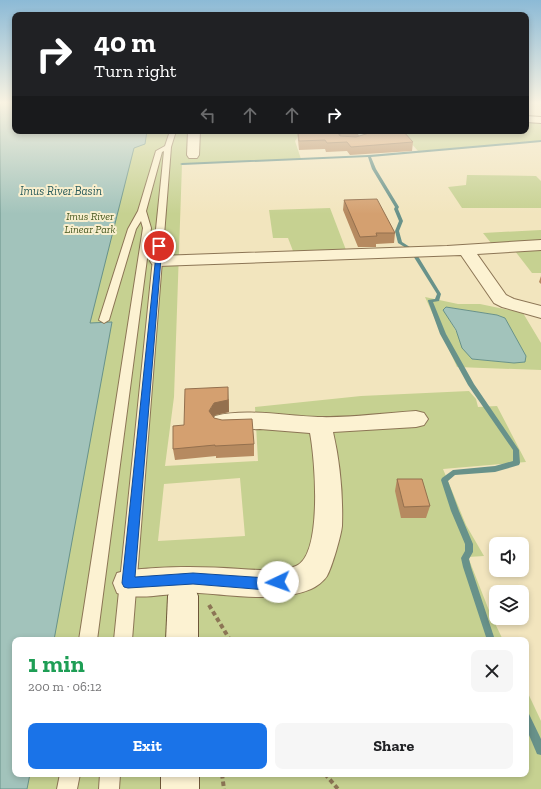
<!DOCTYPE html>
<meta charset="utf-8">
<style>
:root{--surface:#fff;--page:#f6f6f6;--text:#202124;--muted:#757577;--accent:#1a73e8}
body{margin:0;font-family:"Zilla Slab",serif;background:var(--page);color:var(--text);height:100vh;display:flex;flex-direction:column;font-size:15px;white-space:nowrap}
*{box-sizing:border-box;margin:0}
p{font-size:13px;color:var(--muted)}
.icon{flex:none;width:22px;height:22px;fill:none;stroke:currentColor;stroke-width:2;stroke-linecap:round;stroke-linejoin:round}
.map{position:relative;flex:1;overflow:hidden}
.panel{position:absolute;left:12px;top:637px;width:517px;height:140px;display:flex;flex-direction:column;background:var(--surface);border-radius:8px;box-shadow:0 2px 6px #0003}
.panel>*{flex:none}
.top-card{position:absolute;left:12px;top:12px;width:517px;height:122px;border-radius:8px;box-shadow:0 2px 6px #0003;background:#202124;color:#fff;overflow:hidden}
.tools{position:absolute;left:489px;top:537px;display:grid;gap:8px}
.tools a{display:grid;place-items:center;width:40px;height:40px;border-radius:8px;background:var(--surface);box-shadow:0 2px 6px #0003;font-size:20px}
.pin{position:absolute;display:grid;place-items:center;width:34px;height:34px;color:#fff;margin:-17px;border:2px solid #fff;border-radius:50%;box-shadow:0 1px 4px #0007}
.me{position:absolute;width:44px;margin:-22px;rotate:267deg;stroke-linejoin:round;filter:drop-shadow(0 0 3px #0008)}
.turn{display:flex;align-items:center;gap:14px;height:84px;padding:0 16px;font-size:18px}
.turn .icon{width:52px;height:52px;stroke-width:2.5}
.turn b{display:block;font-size:28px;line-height:34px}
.lanes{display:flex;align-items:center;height:38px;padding:0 16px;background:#0003;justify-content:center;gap:20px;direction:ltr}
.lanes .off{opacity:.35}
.round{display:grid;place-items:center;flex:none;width:42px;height:42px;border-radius:8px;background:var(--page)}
.summary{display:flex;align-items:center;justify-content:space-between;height:68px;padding:0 16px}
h1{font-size:24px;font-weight:700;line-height:30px;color:#1e9e55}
.cta{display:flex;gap:8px;margin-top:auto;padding:8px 16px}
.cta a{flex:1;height:46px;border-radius:8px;background:var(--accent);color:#fff;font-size:16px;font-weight:700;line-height:46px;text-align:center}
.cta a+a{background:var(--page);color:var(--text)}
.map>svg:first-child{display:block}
.green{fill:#c6d191;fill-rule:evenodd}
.water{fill:#a2c3bb;stroke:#68928a}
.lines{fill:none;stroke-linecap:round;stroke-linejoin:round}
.stream{fill:#68928a;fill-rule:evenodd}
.lane-casing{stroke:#8c7555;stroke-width:2}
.street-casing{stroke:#8c7555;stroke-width:2}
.secondary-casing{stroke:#6d5638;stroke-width:2}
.path{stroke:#8c7555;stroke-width:4;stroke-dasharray:4.5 3;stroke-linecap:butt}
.lane{fill:#fcf2d2;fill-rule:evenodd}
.street{fill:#fcf2d2;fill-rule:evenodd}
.secondary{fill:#fcf2d2;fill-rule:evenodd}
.wall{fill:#b68a60}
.shaded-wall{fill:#94704e}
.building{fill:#d4a070;stroke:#94704e}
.route{fill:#1a73e8;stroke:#114b97}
.labels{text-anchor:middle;stroke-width:4;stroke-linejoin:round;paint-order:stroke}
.far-park-label{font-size:11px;font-style:italic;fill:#475820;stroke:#f9efce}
.far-water-label{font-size:12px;font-style:italic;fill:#295b5b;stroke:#f9efce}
</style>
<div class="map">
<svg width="541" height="789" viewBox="0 0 541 789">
<rect width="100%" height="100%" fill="#f2e5be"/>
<g class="green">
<path d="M 0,103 L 15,103 L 15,131 L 297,131 L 299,135 L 295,141 L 301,159 L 182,164 L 174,397 L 165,466 L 258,461 L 255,407 L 361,396 L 469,391 L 476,399 L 478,407 L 497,406 L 526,462 L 443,469 L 466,525 L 484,556 L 468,557 L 490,613 L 503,640 L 15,640 L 15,774 L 526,774 L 526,689 L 541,721 L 541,789 L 0,789 ZM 240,478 L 245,536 L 158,541 L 164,484 Z"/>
<path d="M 526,121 L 541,123 L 541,141 L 418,151 L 400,131 L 526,131 Z"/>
<path d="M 467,175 L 536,176 L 541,181 L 541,208 L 462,208 L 448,187 L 466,185 Z"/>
<path d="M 330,208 L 346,250 L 293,251 L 288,238 L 273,238 L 269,210 Z"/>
<path d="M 541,230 L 541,273 L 532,273 L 508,242 L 491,243 L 483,233 Z"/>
<path d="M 425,297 L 458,304 L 480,304 L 523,313 L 541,343 L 541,370 L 457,367 ZM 446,307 L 497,315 L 505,318 L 510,328 L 514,363 L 472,359 L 449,319 Z"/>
</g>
<g class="water">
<path d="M 0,103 L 15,103 L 15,131 L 147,131 L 145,144 L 134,148 L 90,323 L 112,322 L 54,640 L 15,640 L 15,774 L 30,774 L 27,789 L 0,789 Z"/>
<path d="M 446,307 L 497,315 L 505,318 L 526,356 L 525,362 L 514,363 L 472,359 L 462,348 L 456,330 L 443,310 Z"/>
</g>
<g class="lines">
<g class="stream">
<path d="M 541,140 L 541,142 L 371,157 L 376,169 L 399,207 L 398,209 L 403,221 L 399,231 L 402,242 L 413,249 L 413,250 L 411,251 L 398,243 L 395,231 L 399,221 L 394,209 L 395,207 L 372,169 L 368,157 L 182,165 L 180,164 L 182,163 L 369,155 Z"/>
<path d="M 412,253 L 416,253 L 441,294 L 439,301 L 433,302 L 446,334 L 474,384 L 519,450 L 520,463 L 519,465 L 495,472 L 455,475 L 448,481 L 459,511 L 473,544 L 473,552 L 469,559 L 471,567 L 495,640 L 487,640 L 463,567 L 461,558 L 465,551 L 465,544 L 451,511 L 441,480 L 442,478 L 453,470 L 495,466 L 513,461 L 513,450 L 468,385 L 440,334 L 428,301 L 428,300 L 435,299 L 437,294 L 412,254 Z"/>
<path d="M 526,712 L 529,714 L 541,739 L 541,755 L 537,754 L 526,728 Z"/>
</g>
<defs>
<g id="lane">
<path d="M 170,131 L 176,131 L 171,147 L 132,640 L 114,640 L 164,151 L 162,152 L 146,211 L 151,228 L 97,640 L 79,640 L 143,228 L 141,221 L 136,229 L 109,320 L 104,323 L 99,320 L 128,229 L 138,211 L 156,151 L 165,146 Z"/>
<path d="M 353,131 L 360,131 L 367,136 L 368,140 L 354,143 L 354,141 L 362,138 Z"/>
<path d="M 60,774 L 80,774 L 77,789 L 57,789 Z"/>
<path d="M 100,774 L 120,774 L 119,789 L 99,789 Z"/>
</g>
<g id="street">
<path d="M 188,131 L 200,131 L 199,155 L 197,158 L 189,158 L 187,155 Z"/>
<path d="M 541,240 L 541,250 L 477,254 L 506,295 L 514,299 L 541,306 L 541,318 L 502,307 L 494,303 L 461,255 L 158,266 L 152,264 L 150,261 L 152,258 L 158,256 L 447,246 Z"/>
<path d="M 416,411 L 424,413 L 428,419 L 424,425 L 416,427 L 333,432 C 340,462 343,496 342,526 C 341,536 332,567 327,576 C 324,581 316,587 311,589 C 278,603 233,595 199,593 C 172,591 142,602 117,593 L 113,583 L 117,573 C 130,569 143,569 156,568 C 186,566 212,567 241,569 C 255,570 283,572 296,566 C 323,555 315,458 310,433 L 260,429 L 223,430 L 215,428 L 211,422 L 215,416 C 245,408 287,416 318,417 C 349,418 385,413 416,411 Z"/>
</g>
<g id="secondary">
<path d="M 526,116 L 541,117 L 541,123 L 526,122 Z"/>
<path d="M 183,582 L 194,586 L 198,596 L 198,640 L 166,640 L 168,596 L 172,586 Z"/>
<rect x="161" y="774" width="38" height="15"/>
</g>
</defs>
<use href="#lane" class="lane-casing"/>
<use href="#street" class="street-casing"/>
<use href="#secondary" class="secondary-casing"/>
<g class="path">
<path d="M 209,605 L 230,640"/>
<path d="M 222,774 L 224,789"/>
<path d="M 325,774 L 338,789"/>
</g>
<use href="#lane" class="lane"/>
<use href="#street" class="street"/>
<use href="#secondary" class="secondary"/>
</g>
<g class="wall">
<path d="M 297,131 L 359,131 L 358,136 L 366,134 L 364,132 L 364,131 L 403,131 L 413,142 L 412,151 L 350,155 L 347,151 L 326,152 L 325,149 L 299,150 Z"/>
<path d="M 344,200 L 395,233 L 394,243 L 376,244 L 376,247 L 358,247 L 343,210 Z"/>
<path d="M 541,276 L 541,284 L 539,282 Z"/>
<path d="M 229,399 L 229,412 L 215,415 L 213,417 L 254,444 L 254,456 L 216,458 L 216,456 L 175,460 L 173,449 L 184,425 Z"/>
<path d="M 397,479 L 430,506 L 426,518 L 401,518 L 395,491 Z"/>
</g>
<g class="shaded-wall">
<path d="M 340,131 L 341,131 L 340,139 L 338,133 Z"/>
<path d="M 228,387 L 229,412 L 215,415 L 210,423 L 209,411 L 214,403 Z"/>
</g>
<g class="building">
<path d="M 298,131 L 340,131 L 338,133 L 340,136 L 356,137 L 369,133 L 369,131 L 403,131 L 413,142 L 351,147 L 347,142 L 327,143 L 325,140 L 299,141 Z"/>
<path d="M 377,199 L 395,233 L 376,233 L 377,236 L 360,237 L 344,200 Z"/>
<path d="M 228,387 L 228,400 L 214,403 L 209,411 L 214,418 L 222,420 L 252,419 L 254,444 L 215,446 L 215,445 L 173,449 L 173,426 L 184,425 L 185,389 Z"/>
<path d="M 397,479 L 422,479 L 430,506 L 404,507 Z"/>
</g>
<linearGradient id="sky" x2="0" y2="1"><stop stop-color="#8cbad6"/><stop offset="0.48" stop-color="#f9f3e2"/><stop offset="1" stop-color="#f9f3e2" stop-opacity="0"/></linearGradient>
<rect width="541" height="214" fill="url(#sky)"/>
<path class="route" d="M 157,245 L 162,246 L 135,577 L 193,573 L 267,578 L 278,577 L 283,579 L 285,582 L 283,586 L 267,590 L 193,584 L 128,588 L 124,587 L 122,583 Z"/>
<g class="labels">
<g class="far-park-label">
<text x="90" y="220">Imus River<tspan x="90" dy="13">Linear Park</tspan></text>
</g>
<g class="far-water-label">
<text x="61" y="195">Imus River Basin</text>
</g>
</g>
</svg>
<div class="tools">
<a><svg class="icon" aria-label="sound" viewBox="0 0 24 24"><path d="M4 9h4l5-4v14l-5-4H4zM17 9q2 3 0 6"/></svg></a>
<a><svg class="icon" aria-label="layers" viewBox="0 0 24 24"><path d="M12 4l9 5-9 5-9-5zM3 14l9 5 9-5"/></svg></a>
</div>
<div class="pin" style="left:159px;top:246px;background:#d93025"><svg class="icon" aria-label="arrive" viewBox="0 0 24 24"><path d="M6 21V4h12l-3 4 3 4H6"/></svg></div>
<svg class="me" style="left:278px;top:582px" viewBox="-20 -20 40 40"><circle r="19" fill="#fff"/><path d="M0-13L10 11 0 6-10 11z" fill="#1a73e8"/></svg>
<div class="top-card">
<div class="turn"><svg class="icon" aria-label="right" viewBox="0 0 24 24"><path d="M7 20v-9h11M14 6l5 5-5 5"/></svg><div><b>40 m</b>Turn right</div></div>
<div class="lanes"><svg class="icon off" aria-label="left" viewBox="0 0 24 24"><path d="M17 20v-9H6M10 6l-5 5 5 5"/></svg><svg class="icon off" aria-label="ahead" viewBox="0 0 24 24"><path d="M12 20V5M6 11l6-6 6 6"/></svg><svg class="icon off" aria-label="ahead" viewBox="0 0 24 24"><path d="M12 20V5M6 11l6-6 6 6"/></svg><svg class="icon" aria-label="right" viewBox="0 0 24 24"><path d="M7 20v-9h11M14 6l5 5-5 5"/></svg></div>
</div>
<section class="panel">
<div class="summary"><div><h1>1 min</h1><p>200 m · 06:12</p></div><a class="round"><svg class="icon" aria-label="close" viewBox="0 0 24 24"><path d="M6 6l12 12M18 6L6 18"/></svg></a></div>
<div class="cta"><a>Exit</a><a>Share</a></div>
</section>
</div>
